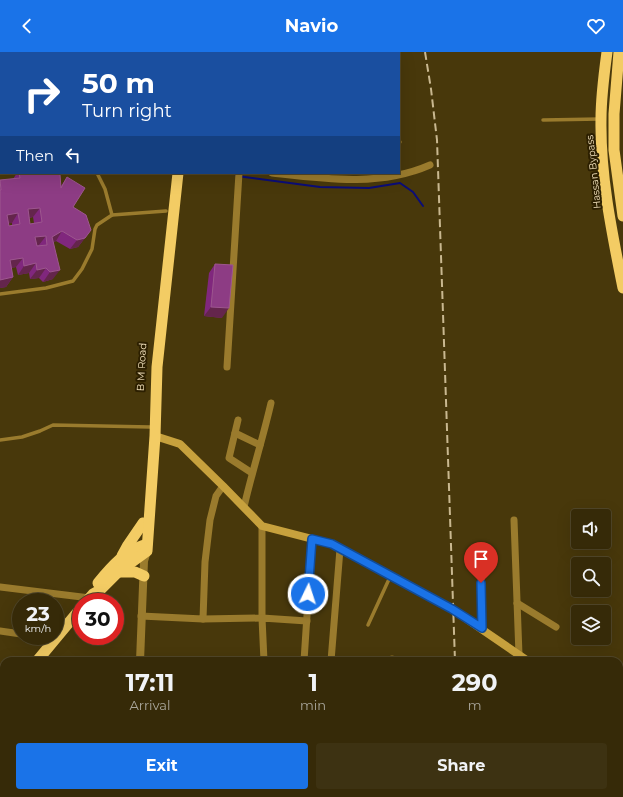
<!DOCTYPE html>
<style>
:root{--surface:#362a08;--page:#3d3212;--text:#f1f3f6;--muted:#aaa79c;--line:#504629;--accent:#1a73e8}
body{margin:0;font-family:Montserrat,sans-serif;background:var(--page);color:var(--text);height:100vh;display:flex;flex-direction:column;font-size:15px;white-space:nowrap}
*{box-sizing:border-box;margin:0}
p{font-size:13px;color:var(--muted)}
.icon{flex:none;width:22px;height:22px;fill:none;stroke:currentColor;stroke-width:2;stroke-linecap:round;stroke-linejoin:round}
.map{position:relative;flex:1;overflow:hidden}
.sheet{position:absolute;left:0px;top:605px;width:623px;height:140px;display:flex;flex-direction:column;background:var(--surface);border-radius:12px 12px 0 0;box-shadow:0 4px 16px #0002,0 0 0 1px var(--line)}
.sheet>*{flex:none}
.top-card{position:absolute;left:0px;top:0px;width:400px;height:122px;box-shadow:0 4px 16px #0002,0 0 0 1px var(--line);background:#1a4fa0;color:#fff;overflow:hidden}
.controls{position:absolute;left:571px;top:457px;display:grid;gap:8px}
.controls a{display:grid;place-items:center;width:40px;height:40px;border-radius:4px;background:var(--surface);box-shadow:0 4px 16px #0002,0 0 0 1px var(--line);font-size:20px}
.speed{position:absolute;left:12px;top:541px;display:flex;gap:8px;font-size:20px;font-weight:700;text-align:center}
.speed>*{display:grid;place-content:center;width:52px;height:52px;border-radius:50%;background:var(--surface);box-shadow:0 4px 16px #0002,0 0 0 1px var(--line);line-height:1}
.speed small{font-size:10px;font-weight:400}
.speed .limit{border:6px solid #d22;background:#fff;color:#111}
.pin{position:absolute;display:grid;place-items:center;width:34px;height:34px;color:#fff;margin:-41px -17px;border-radius:50% 50% 50% 0;rotate:-45deg;box-shadow:0 0 4px #0007}
.pin .icon{rotate:45deg}
.me{position:absolute;width:44px;margin:-22px;rotate:4deg;stroke-linejoin:round;filter:drop-shadow(0 0 3px #0008)}
.turn{display:flex;align-items:center;gap:14px;height:84px;padding:0 16px;font-size:18px}
.turn .icon{width:52px;height:52px;stroke-width:2.5}
.turn b{display:block;font-size:28px;line-height:34px}
.then{display:flex;align-items:center;height:38px;padding:0 16px;background:#0003;gap:8px;font-size:15px}
.eta{display:flex;justify-content:space-evenly;align-items:center;height:68px;text-align:center}
.eta b{font-size:24px;font-weight:700;line-height:28px}
.cta{display:flex;gap:8px;margin-top:auto;padding:8px 16px}
.cta a{flex:1;height:46px;border-radius:4px;background:var(--accent);color:#fff;font-size:16px;font-weight:700;line-height:46px;text-align:center}
.cta a+a{background:var(--page);color:var(--text)}
header{display:flex;justify-content:space-between;align-items:center;height:52px;padding:0 16px;background:var(--accent);color:#fff;font-size:18px;font-weight:700}
.map>svg:first-child{display:block}
.lines{fill:none;stroke-linecap:round;stroke-linejoin:round}
.stream{stroke:#0b0d78;stroke-width:2}
.service{stroke:#9a7b2d;stroke-width:3.5}
.minor{stroke:#9a7b2d;stroke-width:7}
.tertiary{stroke:#9a7b2d;stroke-width:8}
.secondary{stroke:#c7a13d;stroke-width:8}
.trunk{stroke:#f3cc64;stroke-width:11}
.rail{stroke:#c9b890;stroke-width:2;stroke-dasharray:8 4;stroke-linecap:butt}
.wall{fill:#80277d;fill-rule:evenodd}
.shaded-wall{fill:#64254c}
.building{fill:#8d3c84;stroke:#9d568e;fill-rule:evenodd}
.route-casing{stroke:#114b97;stroke-width:10}
.route{stroke:#1a73e8;stroke-width:7}
.labels{text-anchor:middle;stroke-width:4;stroke-linejoin:round;paint-order:stroke}
.street-label{font-size:10px;fill:#f7e6c0;stroke:#2c1f00}
</style>
<header><svg class="icon" aria-label="back" viewBox="0 0 24 24"><path d="M15 5l-7 7 7 7"/></svg>Navio<svg class="icon" aria-label="heart" viewBox="0 0 24 24"><path d="M12 20l-8-8c-3-5 5-10 8-4 3-6 11-1 8 4z"/></svg></header>
<div class="map">
<svg width="623" height="745" viewBox="0 0 623 745">
<rect width="100%" height="100%" fill="#48380b"/>
<g class="lines">
<g class="stream">
<path d="M 142,0 L 143,1"/>
<path d="M 234,121 L 237,124 L 320,135 L 369,136 L 400,131 L 413,140 L 423,154"/>
</g>
<g class="service">
<path d="M 543,68 L 600,67"/>
<path d="M 399,90 L 400,90"/>
<path d="M 0,112 L 1,112"/>
<path d="M 97,121 L 105,137 L 112,163"/>
<path d="M 0,242 L 46,236 L 73,229 L 82,217 L 92,197 L 95,177 L 97,173 L 112,163 L 166,159"/>
<path d="M 0,388 L 22,385 L 40,379 L 53,373 L 150,375"/>
<path d="M 368,573 L 390,525"/>
</g>
<g class="minor">
<path d="M 272,121 C 325,127 380,135 430,113"/>
<path d="M 227,315 L 239,121"/>
<path d="M 238,368 L 229,406 L 252,421"/>
<path d="M 235,381 L 260,393"/>
<path d="M 244,455 C 252,420 263,386 271,351"/>
<path d="M 514,468 L 519,603"/>
<path d="M 481,500 L 482,576"/>
<path d="M 0,535 L 90,546"/>
<path d="M 517,551 L 556,575"/>
<path d="M 141,564 L 203,567 L 205,510 L 210,468 L 216,444 L 223,434"/>
<path d="M 203,567 L 262,566 L 262,474"/>
<path d="M 0,579 L 21,582"/>
<path d="M 41,584 L 57,586"/>
<path d="M 264,609 L 262,566 L 307,569"/>
<path d="M 304,609 L 312,487"/>
<path d="M 331,609 L 340,497"/>
<path d="M 392,609 L 392,607"/>
<path d="M 209,741 L 209,745"/>
<path d="M 247,741 L 247,745"/>
<path d="M 344,741 L 344,745"/>
<path d="M 385,745 L 385,741"/>
<path d="M 554,745 L 555,741"/>
<path d="M 588,745 L 589,741"/>
</g>
<g class="tertiary">
<path d="M 140,609 L 144,509 L 147,499"/>
<path d="M 140,741 L 140,745"/>
</g>
<g class="secondary">
<path d="M 155,384 L 180,392 L 223,434 L 262,474 L 332,492 L 452,557 L 528,609"/>
<path d="M 619,671 L 623,674"/>
</g>
<g class="trunk">
<path d="M 607,0 C 604,22 601,45 601,67 C 600,124 612,181 623,236"/>
<path d="M 619,0 L 614,62 L 614,98 L 623,164"/>
<path d="M 186,1 L 186,0"/>
<path d="M 195,1 L 195,0"/>
<path d="M 122,504 L 128,493 L 143,471"/>
<path d="M 118,520 L 135,520 L 144,524"/>
<path d="M 98,531 C 112,514 125,499 147,492"/>
<path d="M 86,550 L 93,542 L 100,538 L 118,520 L 147,499 L 155,384 L 157,315 L 178,121"/>
<path d="M 37,609 L 81,556"/>
<path d="M 0,654 L 4,649"/>
</g>
<g class="rail">
<path d="M 425,0 L 431,37 L 437,88 L 455,609"/>
<path d="M 461,741 L 461,745"/>
</g>
</g>
<g class="wall">
<path d="M 17,121 L 62,121 L 60,123 L 61,134 L 67,125 L 73,155 L 91,178 L 78,195 L 70,197 L 56,189 L 54,190 L 53,227 L 43,230 L 39,226 L 30,227 L 29,221 L 18,223 L 16,215 L 11,216 L 13,225 L 6,235 L 0,236 L 0,128 L 13,127 ZM 33,165 L 34,171 L 30,172 L 29,166 ZM 8,171 L 12,171 L 12,173 L 9,174 Z"/>
<path d="M 215,212 L 222,266 L 204,264 L 209,221 Z"/>
</g>
<g class="shaded-wall">
<path d="M 40,156 L 33,165 L 21,167 L 28,157 Z"/>
<path d="M 18,161 L 12,171 L 1,173 L 7,163 Z"/>
<path d="M 91,178 L 78,195 L 70,197 L 77,188 Z"/>
<path d="M 62,179 L 56,189 L 46,195 L 52,185 Z"/>
<path d="M 46,184 L 39,193 L 29,195 L 35,185 Z"/>
<path d="M 23,206 L 16,215 L 3,218 L 10,208 Z"/>
<path d="M 36,211 L 29,221 L 18,223 L 24,214 Z"/>
<path d="M 46,216 L 39,226 L 30,227 L 37,218 Z"/>
<path d="M 60,218 L 53,227 L 43,230 L 50,220 Z"/>
<path d="M 13,225 L 6,235 L 0,236 L 0,228 Z"/>
<path d="M 211,255 L 229,256 L 222,266 L 204,264 Z"/>
</g>
<g class="building">
<path d="M 19,121 L 62,121 L 60,123 L 61,136 L 67,125 L 85,136 L 73,155 L 86,163 L 91,178 L 85,186 L 77,188 L 62,179 L 52,185 L 60,218 L 50,220 L 46,216 L 37,218 L 36,211 L 24,214 L 23,206 L 10,208 L 13,225 L 0,228 L 0,138 L 1,138 L 0,128 L 20,126 ZM 40,156 L 42,170 L 30,172 L 28,157 ZM 18,161 L 20,172 L 9,174 L 7,163 ZM 46,184 L 47,193 L 37,194 L 35,185 Z"/>
<path d="M 215,212 L 233,213 L 229,256 L 211,255 Z"/>
</g>
<g class="lines">
<defs>
<path id="route" d="M 308,542 L 312,487 L 332,492 L 452,557 L 482,576 L 481,531"/>
</defs>
<use href="#route" class="route-casing"/>
<use href="#route" class="route"/>
</g>
<g class="labels">
<g class="street-label">
<text transform="translate(593 120) rotate(-96)" y="4">Hassan Bypass</text>
<text transform="translate(141 315) rotate(-87)" y="4">B M Road</text>
</g>
</g>
</svg>
<div class="controls">
<a><svg class="icon" aria-label="sound" viewBox="0 0 24 24"><path d="M4 9h4l5-4v14l-5-4H4zM17 9q2 3 0 6"/></svg></a>
<a><svg class="icon" aria-label="search" viewBox="0 0 24 24"><circle cx="10" cy="10" r="6"/><path d="M15 15l6 6"/></svg></a>
<a><svg class="icon" aria-label="layers" viewBox="0 0 24 24"><path d="M12 4l9 5-9 5-9-5zM3 14l9 5 9-5"/></svg></a>
</div>
<div class="speed"><div>23<small>km/h</small></div><div class="limit">30</div></div>
<div class="pin" style="left:481px;top:531px;background:#d93025"><svg class="icon" aria-label="arrive" viewBox="0 0 24 24"><path d="M6 21V4h12l-3 4 3 4H6"/></svg></div>
<svg class="me" style="left:308px;top:542px" viewBox="-20 -20 40 40"><circle r="17" fill="#1a73e8" stroke="#fff" stroke-width="3"/><path d="M0-11L8 9 0 5-8 9z" fill="#fff"/></svg>
<div class="top-card">
<div class="turn"><svg class="icon" aria-label="right" viewBox="0 0 24 24"><path d="M7 20v-9h11M14 6l5 5-5 5"/></svg><div><b>50 m</b>Turn right</div></div>
<div class="then">Then<svg class="icon" aria-label="left" viewBox="0 0 24 24"><path d="M17 20v-9H6M10 6l-5 5 5 5"/></svg></div>
</div>
<section class="sheet">
<div class="eta">
<div><b>17:11</b><p>Arrival</p></div>
<div><b>1</b><p>min</p></div>
<div><b>290</b><p>m</p></div>
</div>
<div class="cta"><a>Exit</a><a>Share</a></div>
</section>
</div>
